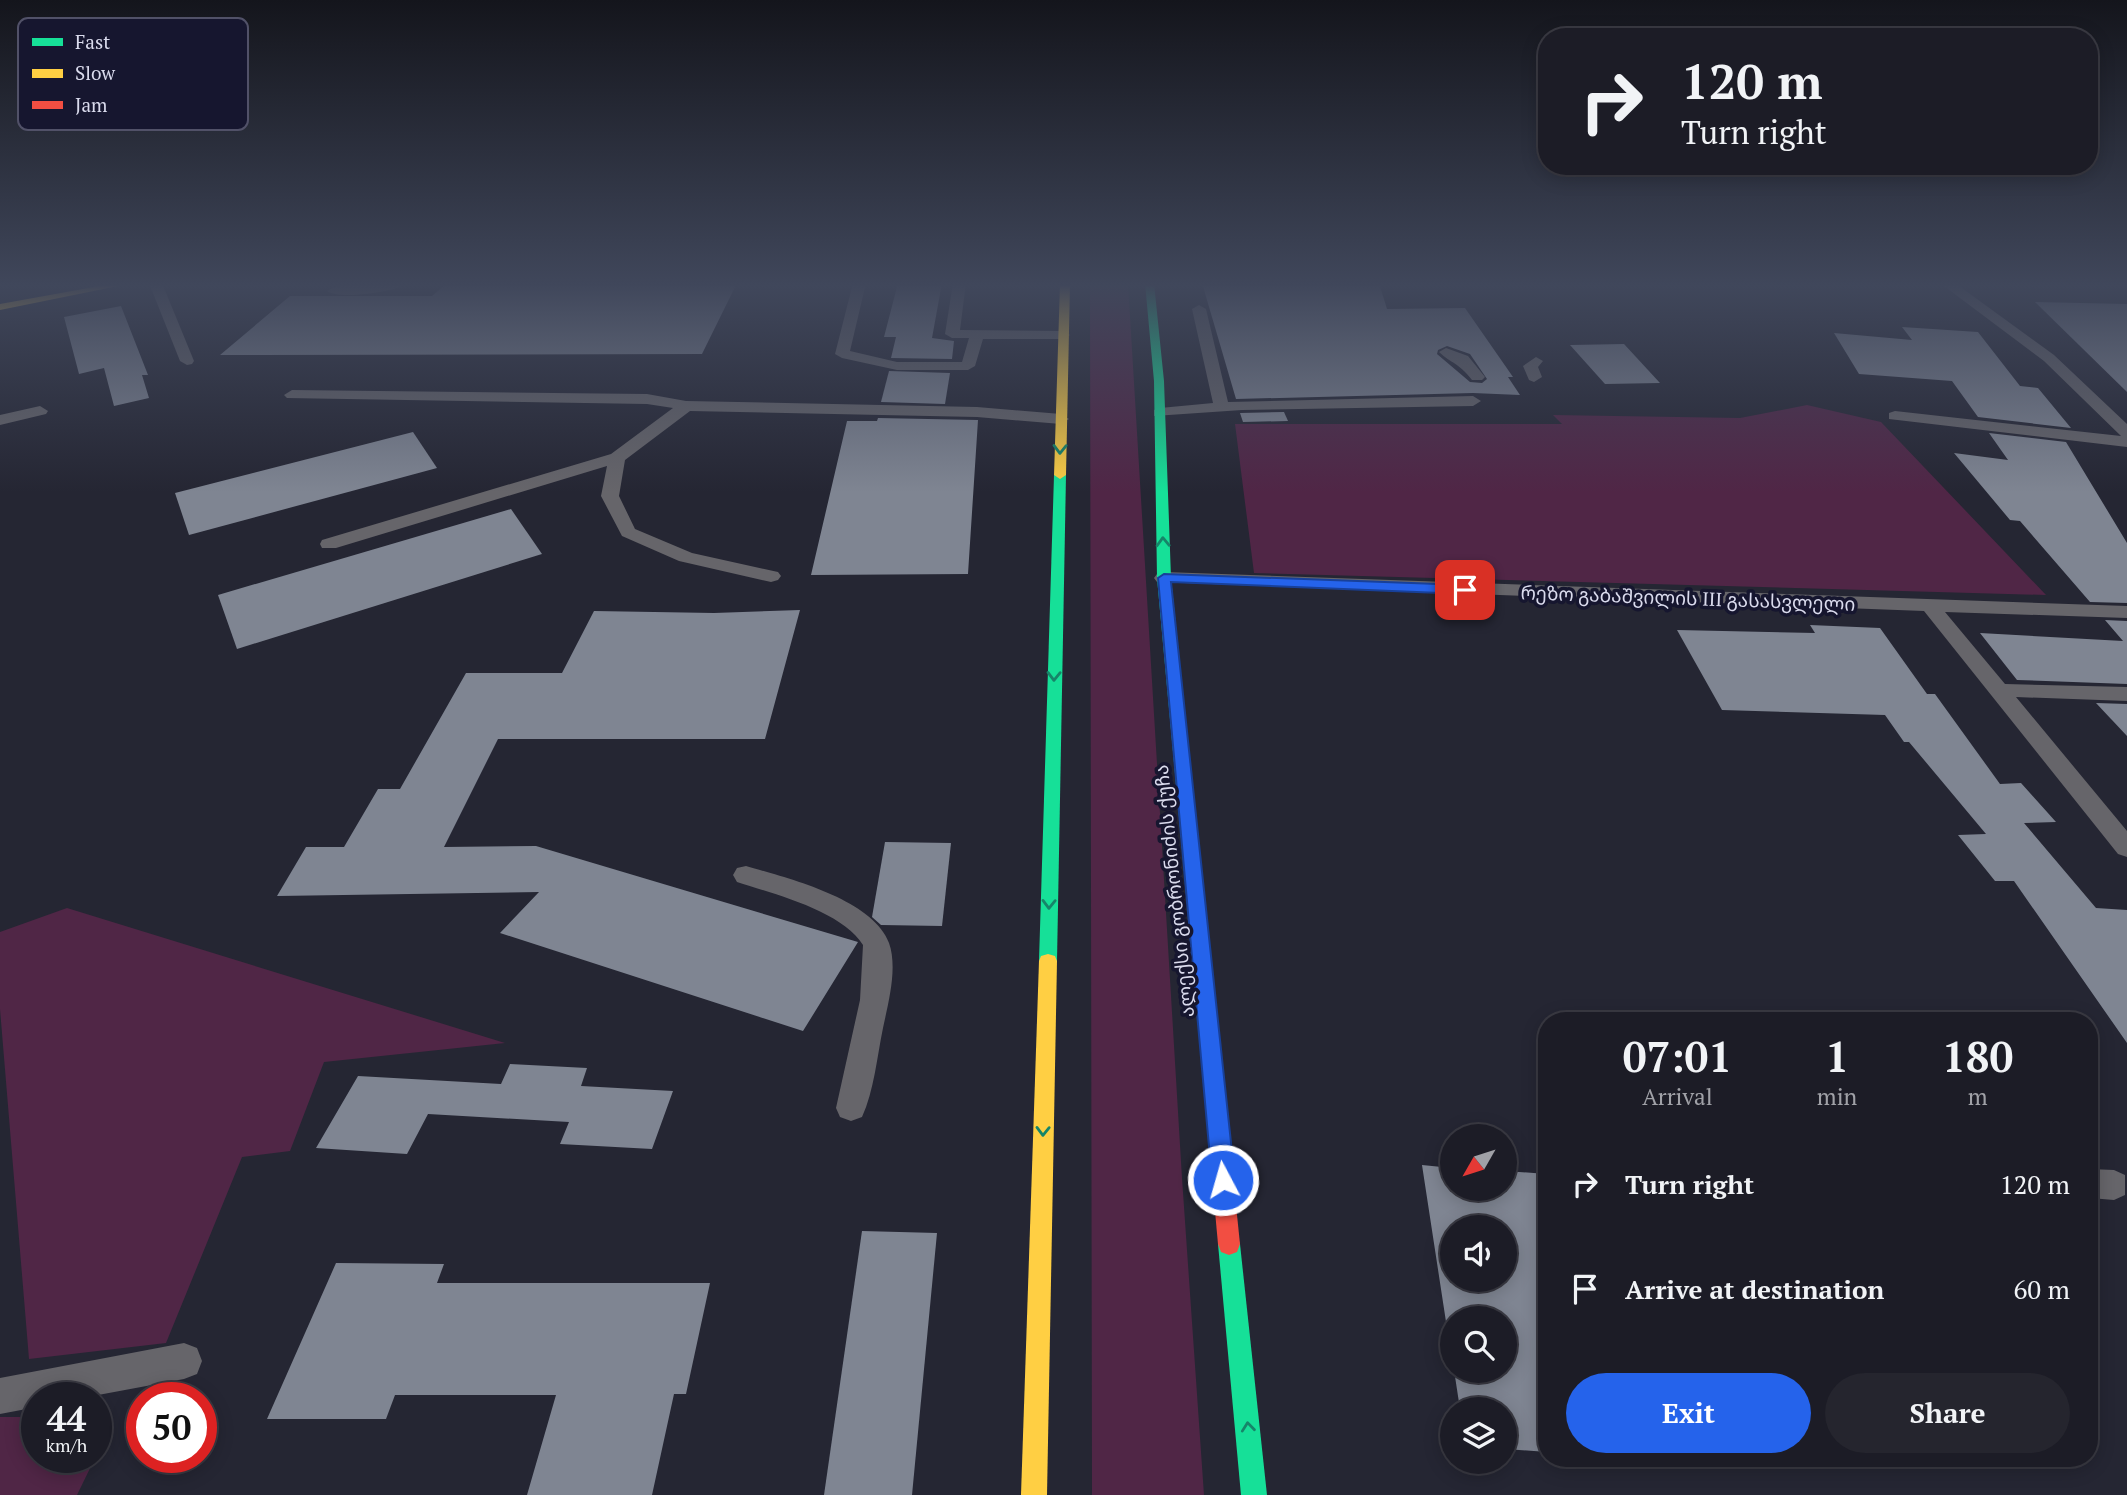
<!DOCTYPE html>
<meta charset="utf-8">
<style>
:root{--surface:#1c1c26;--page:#25252e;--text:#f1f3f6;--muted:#a0a1a7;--line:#3a3a43;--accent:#2563eb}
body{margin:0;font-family:"PT Serif","Noto Sans Georgian",serif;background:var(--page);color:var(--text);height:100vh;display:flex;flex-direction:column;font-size:26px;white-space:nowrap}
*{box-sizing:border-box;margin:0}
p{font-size:23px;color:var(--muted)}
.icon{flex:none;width:38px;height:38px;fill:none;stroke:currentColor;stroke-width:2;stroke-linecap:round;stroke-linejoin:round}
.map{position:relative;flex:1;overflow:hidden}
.panel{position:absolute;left:1538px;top:1012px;width:560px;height:455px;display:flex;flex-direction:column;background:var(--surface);border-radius:28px;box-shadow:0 4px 18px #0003,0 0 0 2px var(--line)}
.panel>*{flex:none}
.top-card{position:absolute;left:1538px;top:28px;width:560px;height:147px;border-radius:28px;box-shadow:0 4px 18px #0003,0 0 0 2px var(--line);background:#1c1c26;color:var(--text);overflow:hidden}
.needle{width:46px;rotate:231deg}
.fabs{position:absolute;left:1440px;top:1124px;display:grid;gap:14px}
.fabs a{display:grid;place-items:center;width:77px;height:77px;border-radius:50%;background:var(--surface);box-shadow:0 4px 18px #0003,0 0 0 2px var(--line);font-size:35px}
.speed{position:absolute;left:21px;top:1382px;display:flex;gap:14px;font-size:35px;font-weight:700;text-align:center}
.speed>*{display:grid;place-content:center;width:91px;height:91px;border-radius:50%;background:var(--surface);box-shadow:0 4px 18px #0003,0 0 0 2px var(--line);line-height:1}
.speed small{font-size:18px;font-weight:400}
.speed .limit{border:10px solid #d22;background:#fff;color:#111}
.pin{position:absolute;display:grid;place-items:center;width:60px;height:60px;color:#fff;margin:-30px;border-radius:14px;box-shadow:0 4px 10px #0006}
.me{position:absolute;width:77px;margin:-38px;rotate:354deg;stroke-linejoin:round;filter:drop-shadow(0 0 5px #0008)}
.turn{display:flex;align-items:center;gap:24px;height:147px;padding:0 28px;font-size:32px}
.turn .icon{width:91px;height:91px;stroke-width:2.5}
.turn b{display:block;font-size:49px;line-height:60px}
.eta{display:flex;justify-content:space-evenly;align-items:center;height:119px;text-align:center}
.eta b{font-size:42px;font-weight:700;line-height:49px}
.action{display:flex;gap:14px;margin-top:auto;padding:14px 28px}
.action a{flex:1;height:80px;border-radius:42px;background:var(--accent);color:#fff;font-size:28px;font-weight:700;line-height:80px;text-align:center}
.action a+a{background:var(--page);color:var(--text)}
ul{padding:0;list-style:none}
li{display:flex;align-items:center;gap:21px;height:105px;padding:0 28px}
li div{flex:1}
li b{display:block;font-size:26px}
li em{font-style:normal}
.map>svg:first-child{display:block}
.green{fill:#502646}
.building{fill:#7f8592;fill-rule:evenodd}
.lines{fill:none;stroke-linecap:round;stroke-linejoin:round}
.lane{fill:#66656a;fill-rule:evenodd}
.fast{fill:#16e098;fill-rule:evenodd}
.slow{fill:#ffcf43;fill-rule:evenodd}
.jam{fill:#f24e42;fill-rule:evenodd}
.oneway{stroke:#168569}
.route{fill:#2563eb;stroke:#184099;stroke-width:2}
.labels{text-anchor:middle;stroke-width:7;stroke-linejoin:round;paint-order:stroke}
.street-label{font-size:19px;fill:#dadbed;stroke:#16162f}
.key{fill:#16162f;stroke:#515168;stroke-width:2}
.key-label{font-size:19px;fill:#dadbed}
</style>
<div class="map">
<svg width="2127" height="1495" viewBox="0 0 2127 1495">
<rect width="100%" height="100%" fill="#252633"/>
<g class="green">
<path d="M 1090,283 L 1128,283 L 1182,1178 L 1204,1495 L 1092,1495 Z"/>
<path d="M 1807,405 L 1881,422 L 2046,595 L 1254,573 L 1235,424 L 1562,424 L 1553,415 L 1740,418 Z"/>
<path d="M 67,908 L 505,1043 L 324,1062 L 290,1151 L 242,1157 L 166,1343 L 29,1359 L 0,1009 L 0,932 Z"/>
<path d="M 0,1417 L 37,1417 L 37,1458 L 95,1458 L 77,1495 L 0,1495 Z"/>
</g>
<g class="building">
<path d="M 447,283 L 737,283 L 702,354 L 220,355 L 290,296 L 432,296 Z"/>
<path d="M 898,283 L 942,283 L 932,338 L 954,341 L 952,359 L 891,358 L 896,337 L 884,337 Z"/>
<path d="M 1202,283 L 1379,283 L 1387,309 L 1465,308 L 1513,377 L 1508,377 L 1520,395 L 1473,393 L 1236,399 ZM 1447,346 L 1470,354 L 1487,379 L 1482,383 L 1470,382 L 1437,354 L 1438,350 Z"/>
<path d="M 2035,302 L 2127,304 L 2127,392 Z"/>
<path d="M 121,306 L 148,375 L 142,375 L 149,398 L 114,406 L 104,368 L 79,374 L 64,317 Z"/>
<path d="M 1902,327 L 1978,332 L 2020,386 L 2038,388 L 2071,428 L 1978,417 L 1952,381 L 1859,374 L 1834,333 L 1912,340 Z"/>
<path d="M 1624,344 L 1660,383 L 1605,384 L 1570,345 Z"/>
<path d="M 889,371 L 950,373 L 945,404 L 881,402 Z"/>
<path d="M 1284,412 L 1288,421 L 1243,422 L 1240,413 Z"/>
<path d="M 878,418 L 978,420 L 968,574 L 811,575 L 847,421 L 877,421 Z"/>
<path d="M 413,432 L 437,468 L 189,535 L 175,493 Z"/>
<path d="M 1989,433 L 2066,442 L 2127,543 L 2127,603 L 2090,602 L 2020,521 L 2010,520 L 1954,453 L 2008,460 Z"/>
<path d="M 511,509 L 542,554 L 237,649 L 218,595 Z"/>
<path d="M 800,610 L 765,739 L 498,739 L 444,847 L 536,846 L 858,942 L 803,1031 L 500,933 L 539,892 L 277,896 L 306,847 L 344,847 L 378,789 L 400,789 L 466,673 L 562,673 L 594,611 L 714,613 Z"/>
<path d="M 2105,620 L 2127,621 L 2127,684 L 2017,680 L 1980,633 L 2123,641 Z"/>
<path d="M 1810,625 L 1880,628 L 1927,694 L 1935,694 L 2000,784 L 2021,783 L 2056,822 L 2024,823 L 2096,908 L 2127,910 L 2127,1043 L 2014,881 L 1995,881 L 1958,835 L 1986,834 L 1909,742 L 1904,742 L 1885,715 L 1722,710 L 1677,630 L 1815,633 Z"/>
<path d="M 2096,703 L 2127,704 L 2127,736 Z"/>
<path d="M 885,842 L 951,843 L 942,926 L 881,925 L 872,917 Z"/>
<path d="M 510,1064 L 587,1068 L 581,1086 L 673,1091 L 652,1149 L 560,1144 L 569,1122 L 428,1114 L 407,1154 L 316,1148 L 358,1076 L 501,1084 Z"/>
<path d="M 1422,1165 L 1452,1168 L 1452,1188 L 1505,1188 L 1505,1171 L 1547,1174 L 1547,1452 L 1505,1449 L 1505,1409 L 1460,1409 L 1454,1370 L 1505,1370 L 1505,1318 L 1452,1318 L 1452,1361 ZM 1452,1227 L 1505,1227 L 1505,1279 L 1452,1279 Z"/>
<path d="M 862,1231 L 937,1233 L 912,1495 L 824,1495 Z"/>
<path d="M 336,1263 L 444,1264 L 437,1283 L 710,1283 L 686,1394 L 674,1394 L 652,1495 L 527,1495 L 556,1395 L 395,1395 L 386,1419 L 267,1419 Z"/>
</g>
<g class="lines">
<g class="lane">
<path d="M 149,283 L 162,283 L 194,361 L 192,364 L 187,365 L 180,361 Z"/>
<path d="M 381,283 L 408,283 C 397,292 338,300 327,291 L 334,287 Z"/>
<path d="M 853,283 L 866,283 L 850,351 L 897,362 L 962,362 L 969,338 L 952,338 L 945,334 L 953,283 L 966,283 L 960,330 L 1063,331 L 1070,335 L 1063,339 L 983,339 L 975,366 L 968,370 L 897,370 L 842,358 L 835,354 Z"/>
<path d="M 1940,283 L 1955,283 L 2054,355 L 2127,424 L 2127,447 L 1889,419 L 1889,413 L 1895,411 L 2121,436 L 2044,361 Z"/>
<path d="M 1199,305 L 1206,309 L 1228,402 L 1473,396 L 1481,401 L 1473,406 L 1242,410 L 1154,416 L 1154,410 L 1160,408 L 1213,403 L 1192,309 Z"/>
<path d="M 1446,348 L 1468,356 L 1485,377 L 1482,380 L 1472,380 C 1458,362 1452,364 1439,352 Z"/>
<path d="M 1536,357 L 1543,361 L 1538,367 L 1542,377 L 1534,382 L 1529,380 L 1523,366 Z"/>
<path d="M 292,390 L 647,394 L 686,401 L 977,407 L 1061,414 L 1069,419 L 1061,424 L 977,417 L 690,411 L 625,460 L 619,496 L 635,529 L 692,553 L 778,572 L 781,576 L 778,580 L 771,582 L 679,561 L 622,536 L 601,496 L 607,466 L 336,548 L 322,548 L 320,544 L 322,540 L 611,454 L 673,408 L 647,404 L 287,398 L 284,395 Z"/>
<path d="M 40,406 L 48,411 L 46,414 L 0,425 L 0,415 Z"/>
<path d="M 1164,572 L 2127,606 L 2127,618 L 1945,612 L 2005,684 L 2127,687 L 2127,701 L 2016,697 L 2127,831 L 2127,857 L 2118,854 L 1924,611 L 1157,582 L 1154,578 L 1157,574 Z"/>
<path d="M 746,866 C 787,878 873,899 889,943 C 898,968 888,1004 883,1028 C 877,1057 874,1091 862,1117 L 851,1121 L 840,1117 L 836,1108 L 860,1000 L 863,945 C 842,911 774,894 737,882 L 733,875 L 737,868 Z"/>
<path d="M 2090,1169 L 2114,1170 L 2125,1175 L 2125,1195 L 2114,1200 L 2090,1198 Z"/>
<path d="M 184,1343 L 197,1348 L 202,1361 L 197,1374 L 184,1379 L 82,1398 L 37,1398 L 37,1407 L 0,1414 L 0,1378 Z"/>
</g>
<g class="fast">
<path d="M 1145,283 L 1154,283 L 1164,381 L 1171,578 L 1206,915 L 1203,920 L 1197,922 L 1191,920 L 1188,915 L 1157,578 L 1154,381 Z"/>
<path d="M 1060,471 L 1066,475 L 1057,961 L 1055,966 L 1048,968 L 1041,966 L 1039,961 L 1054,475 Z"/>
<path d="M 1229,1233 L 1237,1236 L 1240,1244 L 1267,1495 L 1241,1495 L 1218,1244 L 1221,1236 Z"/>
</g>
<g class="slow">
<path d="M 116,283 L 133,283 L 0,310 L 0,304 Z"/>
<path d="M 1060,283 L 1070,283 L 1066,475 L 1060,479 L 1054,475 Z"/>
<path d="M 1048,954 L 1055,956 L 1057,961 L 1047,1495 L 1021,1495 L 1039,961 L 1041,956 Z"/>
</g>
<path class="jam" d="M 1197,908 L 1203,910 L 1206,915 L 1240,1244 L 1237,1252 L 1229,1255 L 1221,1252 L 1218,1244 L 1188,915 L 1191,910 Z"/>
</g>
<defs><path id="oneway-chevron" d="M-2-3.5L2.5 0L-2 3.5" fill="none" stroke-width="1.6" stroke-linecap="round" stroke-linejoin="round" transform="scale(1.75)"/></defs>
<g class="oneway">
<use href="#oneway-chevron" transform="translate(1060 449) rotate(91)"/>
<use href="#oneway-chevron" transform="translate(1163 542) rotate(-92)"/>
<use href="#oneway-chevron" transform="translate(1054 676) rotate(91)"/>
<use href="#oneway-chevron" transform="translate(1049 904) rotate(91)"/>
<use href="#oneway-chevron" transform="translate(1043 1131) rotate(91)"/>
<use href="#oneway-chevron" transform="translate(1248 1427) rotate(-96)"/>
</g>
<linearGradient id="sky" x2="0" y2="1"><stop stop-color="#14151c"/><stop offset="0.58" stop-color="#40475b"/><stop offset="1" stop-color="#40475b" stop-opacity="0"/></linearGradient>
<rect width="2127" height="492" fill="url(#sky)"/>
<path class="route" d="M 1164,574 L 1465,585 L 1472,590 L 1465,594 L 1171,582 L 1235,1180 L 1231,1187 L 1223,1190 L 1216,1187 L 1212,1180 L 1158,578 Z"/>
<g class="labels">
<g class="street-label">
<text transform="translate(1688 598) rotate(2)" y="7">რეზო გაბაშვილის III გასასვლელი</text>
<text transform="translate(1174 891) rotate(-96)" y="7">ალექსი გობრონიძის ქუჩა</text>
</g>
</g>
<rect x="18" y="18" width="230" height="112" rx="10" class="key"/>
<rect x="32" y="38" width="31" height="8" fill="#16e098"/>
<rect x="32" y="69" width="31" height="9" fill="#ffcf43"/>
<rect x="32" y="101" width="31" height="8" fill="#f24e42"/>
<g class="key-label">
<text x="75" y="49">Fast</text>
<text x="75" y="80">Slow</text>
<text x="75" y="112">Jam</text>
</g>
</svg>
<div class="fabs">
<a><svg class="needle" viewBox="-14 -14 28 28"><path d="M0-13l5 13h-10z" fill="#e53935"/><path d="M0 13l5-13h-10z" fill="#a0a1a7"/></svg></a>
<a><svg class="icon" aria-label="sound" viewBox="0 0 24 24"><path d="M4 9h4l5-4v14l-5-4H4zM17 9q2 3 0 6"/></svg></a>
<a><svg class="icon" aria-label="search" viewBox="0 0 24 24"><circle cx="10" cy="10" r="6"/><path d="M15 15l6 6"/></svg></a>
<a><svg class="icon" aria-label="layers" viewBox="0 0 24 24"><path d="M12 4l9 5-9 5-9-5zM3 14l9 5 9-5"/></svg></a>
</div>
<div class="speed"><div>44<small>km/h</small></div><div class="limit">50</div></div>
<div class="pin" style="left:1465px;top:590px;background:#d93025"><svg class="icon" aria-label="arrive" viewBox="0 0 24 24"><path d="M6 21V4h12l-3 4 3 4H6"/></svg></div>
<svg class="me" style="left:1223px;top:1180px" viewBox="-20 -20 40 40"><circle r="17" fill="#2563eb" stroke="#fff" stroke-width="3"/><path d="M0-11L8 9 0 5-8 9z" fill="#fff"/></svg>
<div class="top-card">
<div class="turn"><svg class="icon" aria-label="right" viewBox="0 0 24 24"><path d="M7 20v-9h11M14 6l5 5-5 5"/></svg><div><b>120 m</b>Turn right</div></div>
</div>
<section class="panel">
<div class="eta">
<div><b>07:01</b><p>Arrival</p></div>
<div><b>1</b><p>min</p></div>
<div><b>180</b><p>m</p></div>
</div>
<ul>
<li><svg class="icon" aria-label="right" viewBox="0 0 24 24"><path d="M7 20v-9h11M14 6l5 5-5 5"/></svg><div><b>Turn right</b></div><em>120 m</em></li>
<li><svg class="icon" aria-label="arrive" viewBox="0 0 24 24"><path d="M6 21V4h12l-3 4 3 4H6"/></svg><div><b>Arrive at destination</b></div><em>60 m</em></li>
</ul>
<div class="action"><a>Exit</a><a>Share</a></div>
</section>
</div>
